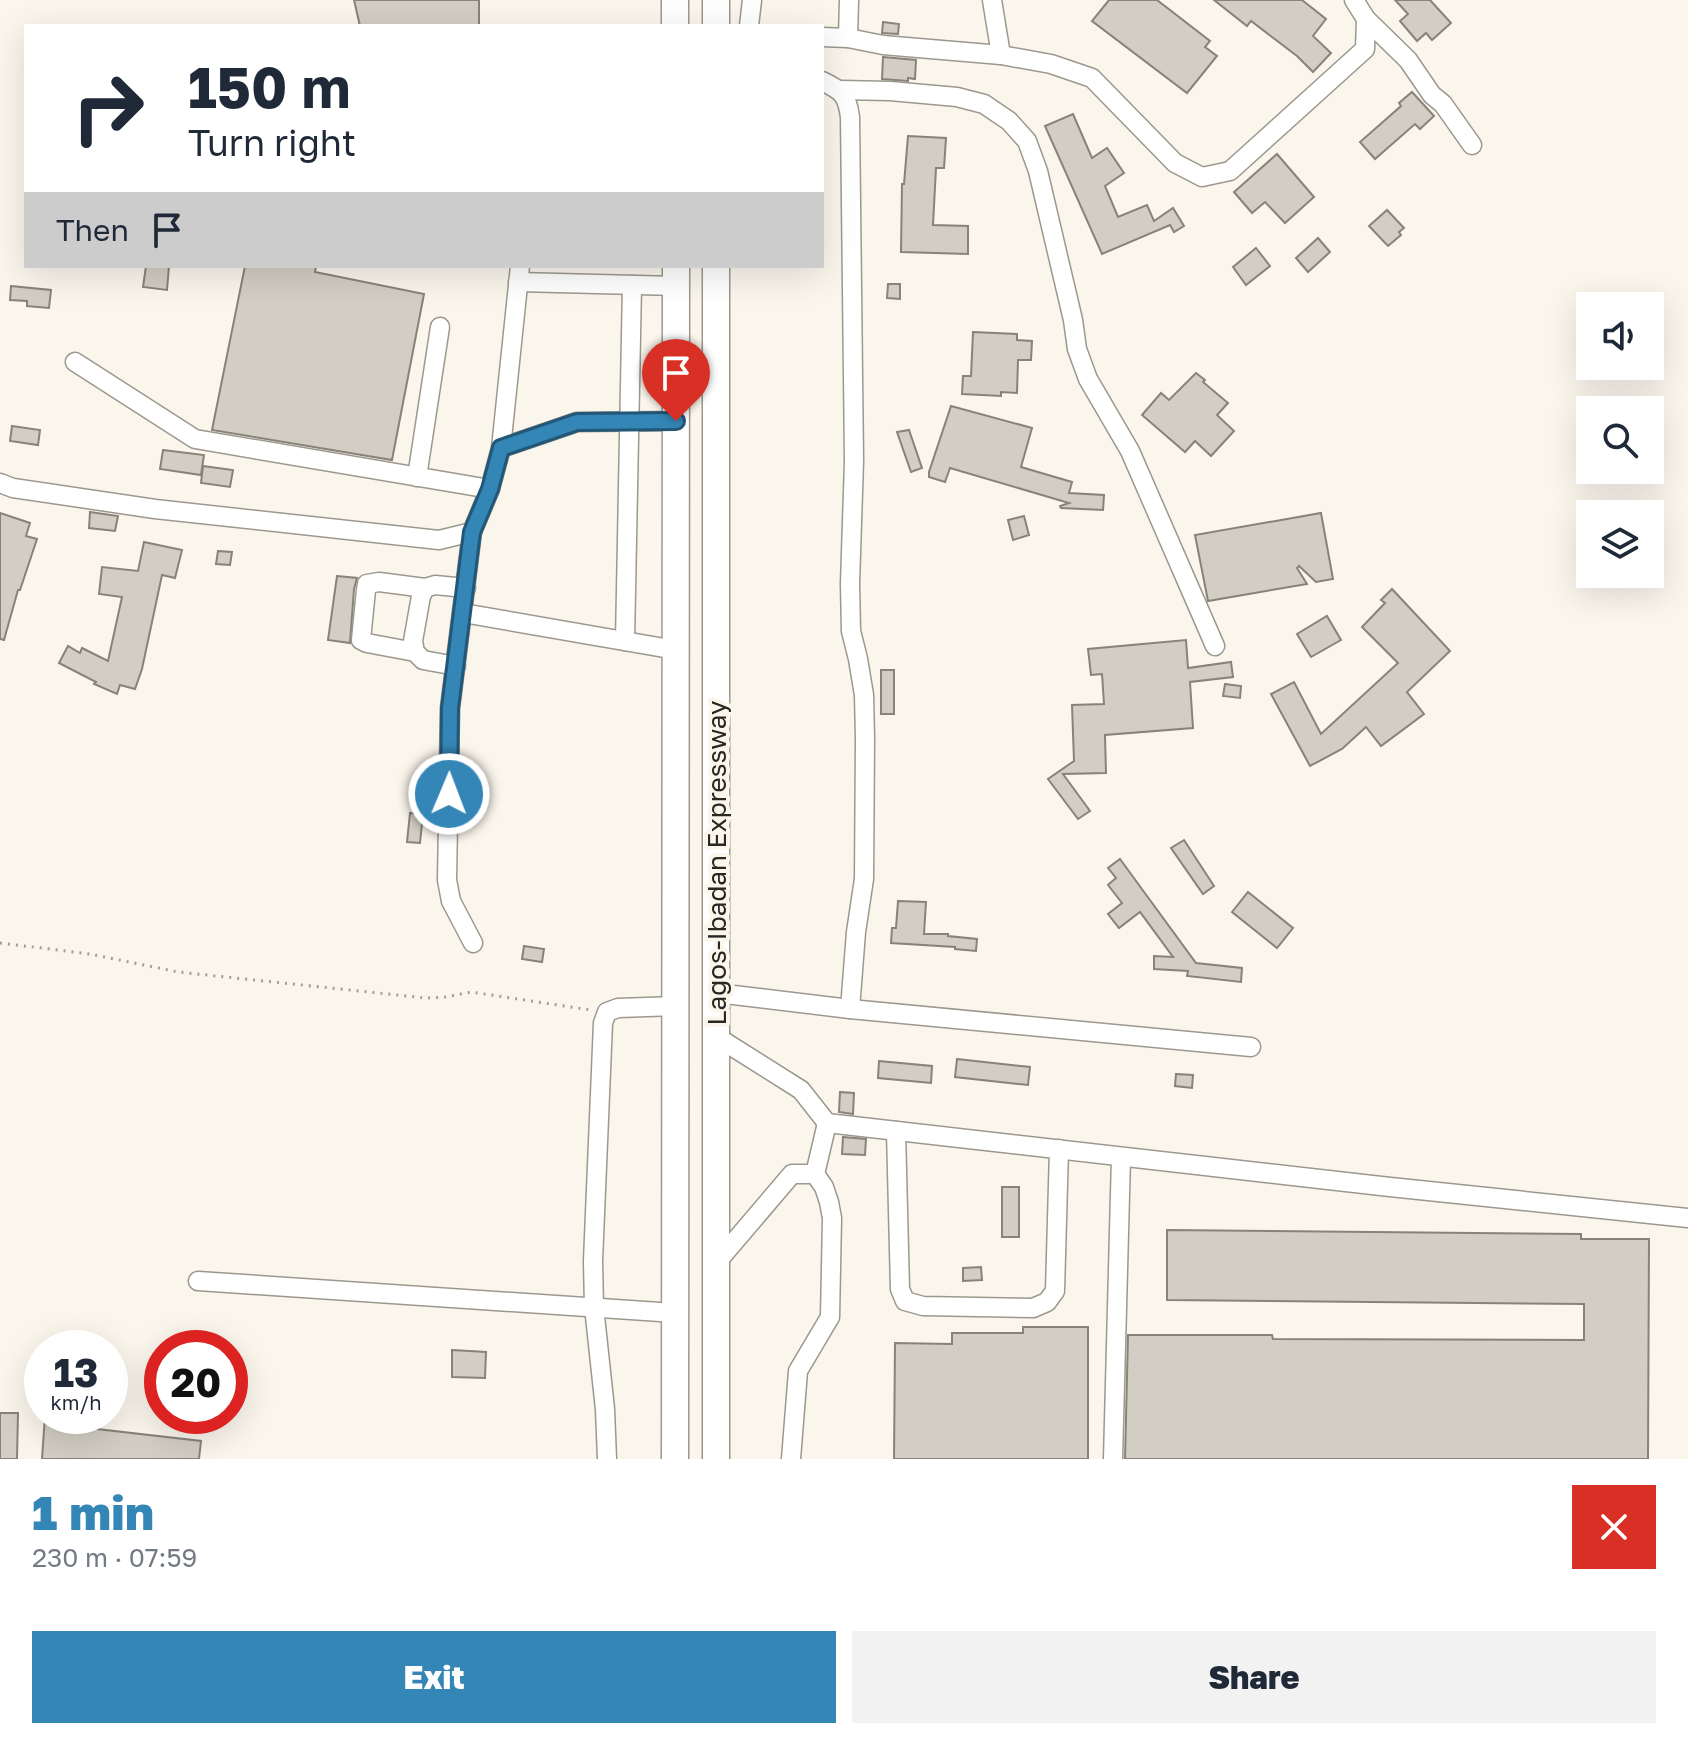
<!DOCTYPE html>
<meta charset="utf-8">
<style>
:root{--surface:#fff;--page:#f2f2f3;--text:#1f2937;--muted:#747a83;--accent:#3486b7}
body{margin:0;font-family:"Golos Text",sans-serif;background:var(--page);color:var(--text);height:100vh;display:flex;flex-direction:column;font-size:30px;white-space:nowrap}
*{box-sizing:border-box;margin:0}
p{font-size:26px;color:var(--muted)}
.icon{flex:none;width:44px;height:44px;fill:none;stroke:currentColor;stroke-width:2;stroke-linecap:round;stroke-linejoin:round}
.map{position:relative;height:1459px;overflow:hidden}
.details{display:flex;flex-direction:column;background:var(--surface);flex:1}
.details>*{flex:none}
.guide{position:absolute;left:24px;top:24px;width:800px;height:244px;border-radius:0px;box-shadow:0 8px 32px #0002;background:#fff;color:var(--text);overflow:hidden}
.fabs{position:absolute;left:1576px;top:292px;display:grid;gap:16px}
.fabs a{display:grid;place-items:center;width:88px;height:88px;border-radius:0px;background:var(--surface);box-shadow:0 8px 32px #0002;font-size:40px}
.speed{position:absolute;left:24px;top:1330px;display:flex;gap:16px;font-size:40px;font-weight:700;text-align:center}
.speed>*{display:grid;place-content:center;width:104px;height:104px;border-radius:50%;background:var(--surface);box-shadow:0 8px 32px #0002;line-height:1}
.speed small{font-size:20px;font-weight:400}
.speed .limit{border:12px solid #d22;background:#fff;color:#111}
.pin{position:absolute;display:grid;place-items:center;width:68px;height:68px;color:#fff;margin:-82px -34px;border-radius:50% 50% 50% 0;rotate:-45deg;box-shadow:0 0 8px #0007}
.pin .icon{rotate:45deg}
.me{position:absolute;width:88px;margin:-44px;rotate:1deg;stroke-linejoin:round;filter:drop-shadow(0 0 6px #0008)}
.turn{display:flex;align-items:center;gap:28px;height:168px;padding:0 32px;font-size:36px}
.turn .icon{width:104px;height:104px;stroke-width:2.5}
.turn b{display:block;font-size:56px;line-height:68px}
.then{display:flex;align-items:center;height:76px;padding:0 32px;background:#0003;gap:16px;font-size:30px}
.round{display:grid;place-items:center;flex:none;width:84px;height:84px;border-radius:0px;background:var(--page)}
.headline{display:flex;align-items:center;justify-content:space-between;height:136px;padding:0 32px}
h1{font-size:48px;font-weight:800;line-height:60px;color:var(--accent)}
.cta{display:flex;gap:16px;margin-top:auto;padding:16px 32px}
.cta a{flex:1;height:92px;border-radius:0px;background:var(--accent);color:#fff;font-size:32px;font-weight:800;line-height:92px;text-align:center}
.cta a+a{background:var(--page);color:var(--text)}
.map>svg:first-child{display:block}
.building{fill:#d2cec3;stroke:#878379;stroke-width:2}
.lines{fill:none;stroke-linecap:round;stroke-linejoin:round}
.minor-casing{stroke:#9c988e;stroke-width:21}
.highway-casing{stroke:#9c988e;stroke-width:29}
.path{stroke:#a19d96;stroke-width:3;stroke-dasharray:2 6;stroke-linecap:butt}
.minor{stroke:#fff;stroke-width:18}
.highway{stroke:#fff;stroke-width:26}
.route-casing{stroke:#225777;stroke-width:20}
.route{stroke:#3486b7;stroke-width:14}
.labels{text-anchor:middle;stroke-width:8;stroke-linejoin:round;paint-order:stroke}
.street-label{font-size:26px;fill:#292723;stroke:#fbf6ec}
</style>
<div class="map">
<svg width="1688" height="1459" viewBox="0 0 1688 1459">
<rect width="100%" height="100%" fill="#fbf6ec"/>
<g class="building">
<path d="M 354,0 L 479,0 L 479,26 L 360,26 Z"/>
<path d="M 1109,0 L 1157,0 L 1210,41 L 1205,47 L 1217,56 L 1187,93 L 1092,21 Z"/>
<path d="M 1214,0 L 1302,0 L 1326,19 L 1313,36 L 1331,53 L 1313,72 L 1297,56 L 1251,21 L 1247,26 Z"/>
<path d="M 1395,0 L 1430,0 L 1451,23 L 1432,40 L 1426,33 L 1417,41 L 1400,21 L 1408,14 Z"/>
<path d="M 883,22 L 899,24 L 898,34 L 882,33 Z"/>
<path d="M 883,57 L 916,60 L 915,79 L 908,78 L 908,81 L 882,79 Z"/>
<path d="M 1412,92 L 1434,116 L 1420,129 L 1415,124 L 1375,159 L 1360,142 L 1401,106 L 1399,103 Z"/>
<path d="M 1073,114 L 1092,158 L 1107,148 L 1124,173 L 1105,186 L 1118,217 L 1147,205 L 1154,221 L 1173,208 L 1184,226 L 1174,232 L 1170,225 L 1102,254 L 1045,126 Z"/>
<path d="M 908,136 L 946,138 L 944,168 L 936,168 L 933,225 L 968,226 L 968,254 L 901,252 L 902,184 L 904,184 Z"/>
<path d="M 1277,154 L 1314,197 L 1285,223 L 1265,202 L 1252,213 L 1234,192 Z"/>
<path d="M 1387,210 L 1404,228 L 1399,232 L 1401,235 L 1388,246 L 1369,226 Z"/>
<path d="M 1318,238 L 1330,252 L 1308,272 L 1296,258 Z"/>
<path d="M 1256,248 L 1270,266 L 1246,285 L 1233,267 Z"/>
<path d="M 146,266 L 169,266 L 167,290 L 143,287 Z"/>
<path d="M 245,266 L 316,266 L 315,272 L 424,294 L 392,460 L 212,430 Z"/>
<path d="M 888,284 L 900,284 L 900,299 L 887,298 Z"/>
<path d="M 11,286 L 51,290 L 49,308 L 27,306 L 27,301 L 10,300 Z"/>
<path d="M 973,332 L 1017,334 L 1017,340 L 1032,341 L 1031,360 L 1018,360 L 1017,393 L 1001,392 L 1001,396 L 962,394 L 963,376 L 971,376 Z"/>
<path d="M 1196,373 L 1205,380 L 1203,382 L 1228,403 L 1217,415 L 1234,431 L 1211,456 L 1195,441 L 1185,452 L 1142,415 L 1161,393 L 1169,400 Z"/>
<path d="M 951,406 L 1032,428 L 1021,467 L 1072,482 L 1069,493 L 1104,495 L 1103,510 L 1061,508 L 1060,506 L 1069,503 L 950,468 L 945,482 L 929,477 L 929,472 Z"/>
<path d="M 12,426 L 40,430 L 38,445 L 10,441 Z"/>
<path d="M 909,430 L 922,468 L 911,472 L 897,432 Z"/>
<path d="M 163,450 L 204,455 L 201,475 L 160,469 Z"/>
<path d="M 203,466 L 233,470 L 230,487 L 201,483 Z"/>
<path d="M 90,512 L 118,516 L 115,531 L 89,528 Z"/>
<path d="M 0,513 L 30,523 L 26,536 L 37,539 L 20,590 L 18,590 L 4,640 L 0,639 Z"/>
<path d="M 1321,513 L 1333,579 L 1316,582 L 1299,566 L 1297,568 L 1307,584 L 1208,601 L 1195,535 Z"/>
<path d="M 1024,516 L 1029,535 L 1013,540 L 1008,520 Z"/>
<path d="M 144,542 L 182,550 L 175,578 L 162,575 L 142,669 L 135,689 L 120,685 L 117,694 L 94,684 L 96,682 L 59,663 L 68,646 L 80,653 L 82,648 L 108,661 L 122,597 L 99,594 L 102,567 L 138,571 Z"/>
<path d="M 218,551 L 232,552 L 230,565 L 216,564 Z"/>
<path d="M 337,576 L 357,578 L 354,589 L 350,643 L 328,640 Z"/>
<path d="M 1392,589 L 1450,651 L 1407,692 L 1424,714 L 1381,746 L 1366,727 L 1342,749 L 1310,766 L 1271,694 L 1294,682 L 1321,734 L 1398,663 L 1362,627 L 1385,603 L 1381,600 Z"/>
<path d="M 1327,616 L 1341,640 L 1311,657 L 1297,634 Z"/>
<path d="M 1186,640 L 1188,668 L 1231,662 L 1233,677 L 1190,682 L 1193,728 L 1105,735 L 1106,773 L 1063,774 L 1090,811 L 1078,819 L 1048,779 L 1074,761 L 1072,705 L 1104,704 L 1102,674 L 1091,675 L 1088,649 Z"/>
<rect x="881" y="670" width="13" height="44"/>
<path d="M 1225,684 L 1241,686 L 1240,698 L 1223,696 Z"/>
<path d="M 410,813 L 423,814 L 420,843 L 407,842 Z"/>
<path d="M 1184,840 L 1214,886 L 1203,894 L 1171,848 Z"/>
<path d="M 1120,859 L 1196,963 L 1242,968 L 1241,982 L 1187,976 L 1188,971 L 1154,969 L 1154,956 L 1173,957 L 1140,912 L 1119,928 L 1108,914 L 1122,903 L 1108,885 L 1116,878 L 1108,868 Z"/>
<path d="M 1248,892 L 1293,928 L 1277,948 L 1232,912 Z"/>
<path d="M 898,901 L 926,902 L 924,934 L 948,934 L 948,936 L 977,939 L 976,951 L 955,949 L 955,947 L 891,943 L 892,928 L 896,928 Z"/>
<path d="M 524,946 L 544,949 L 542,962 L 522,959 Z"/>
<path d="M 957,1059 L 1030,1067 L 1028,1085 L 955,1077 Z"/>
<path d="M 879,1061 L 932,1066 L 931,1083 L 878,1078 Z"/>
<path d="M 1176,1074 L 1193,1075 L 1192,1088 L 1175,1086 Z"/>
<path d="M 840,1092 L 854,1093 L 853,1114 L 839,1112 Z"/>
<path d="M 843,1137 L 866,1139 L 865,1155 L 842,1154 Z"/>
<rect x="1002" y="1187" width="17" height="50"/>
<path d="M 1167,1230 L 1581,1234 L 1581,1239 L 1649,1239 L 1648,1459 L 1125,1459 L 1128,1335 L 1272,1335 L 1273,1339 L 1584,1340 L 1584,1304 L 1167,1300 Z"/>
<path d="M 981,1267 L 982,1280 L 963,1281 L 963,1268 Z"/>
<path d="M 1023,1327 L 1088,1327 L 1088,1459 L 894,1459 L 895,1343 L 952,1344 L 952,1333 L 1023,1333 Z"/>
<path d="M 452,1350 L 486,1352 L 485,1378 L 452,1377 Z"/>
<path d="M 0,1413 L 18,1413 L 17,1459 L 0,1459 Z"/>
<path d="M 45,1416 L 71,1416 L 71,1426 L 201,1441 L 199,1459 L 42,1459 Z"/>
</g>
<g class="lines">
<defs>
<g id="minor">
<path d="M 992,0 L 1001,55"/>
<path d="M 1354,0 L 1366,19 L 1408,60 L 1432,95 L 1443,104 L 1472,145"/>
<path d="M 749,26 L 752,0"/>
<path d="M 822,37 L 848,38 L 883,45 L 1001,55 L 1051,64 L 1092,78 L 1175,163 L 1202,177 L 1230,171 L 1365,49 L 1366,19"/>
<path d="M 848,38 L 849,0"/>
<path d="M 840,90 L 890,91 L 957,97 L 984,104 L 1009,121 L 1027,141 L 1038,171 L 1073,320 L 1077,349 L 1088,379 L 1130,451 L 1215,646"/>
<path d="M 518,282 L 676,286"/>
<path d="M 75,362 L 195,439 L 490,489"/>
<path d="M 501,448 L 577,422 L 676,421"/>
<path d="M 417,477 L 440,327"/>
<path d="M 0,483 L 13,488 L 155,509 L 439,540 L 472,532 L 490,489 L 501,448 L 520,266"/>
<path d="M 472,532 L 450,708 L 447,880 L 451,901 L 473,943"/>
<path d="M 463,613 L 676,650"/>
<path d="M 625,641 L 632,285"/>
<path d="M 415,652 L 367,643 L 361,640 L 366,590 L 367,584 L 379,582 L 425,588"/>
<path d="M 456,666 L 423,660 L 415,652 L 413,641 L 421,596 L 425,588 L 435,585 L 466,588"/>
<path d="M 717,993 L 850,1009 L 856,932 L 864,879 L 865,738 L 864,695 L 858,659 L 851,631 L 850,584 L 854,461 L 850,117 C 847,94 842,91 822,81"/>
<path d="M 850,1009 L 1251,1047"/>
<path d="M 717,1037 L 801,1090 L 827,1123 L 1390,1187 L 1688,1218"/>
<path d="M 896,1131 L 900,1289 L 905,1301 L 923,1306 L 1033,1308 L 1047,1302 L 1055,1291 L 1059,1149"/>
<path d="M 717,1262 L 792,1174 L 815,1174 L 827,1123"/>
<path d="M 198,1281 L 675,1313"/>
<path d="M 607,1459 L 605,1409 L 594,1307 L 593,1261 L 603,1023 L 607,1012 L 618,1008 L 676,1006"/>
<path d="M 791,1459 L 798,1371 L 830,1317 L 832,1218 L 829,1202 L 824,1187 L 815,1174"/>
<path d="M 1113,1459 L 1121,1157"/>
</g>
<g id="highway">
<path d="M 675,0 L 675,26"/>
<path d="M 716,26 L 716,0"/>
<path d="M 675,1459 L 676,266"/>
<path d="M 716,1459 L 716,266"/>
</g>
</defs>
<use href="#minor" class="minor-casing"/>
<use href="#highway" class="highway-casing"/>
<path class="path" d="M 0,943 L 90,954 L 178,972 L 426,998 L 446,997 L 471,992 L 591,1010"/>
<use href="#minor" class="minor"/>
<use href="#highway" class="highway"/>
</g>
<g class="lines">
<defs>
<path id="route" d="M 449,794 L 450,708 L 472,532 L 490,489 L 501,448 L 577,422 L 676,421"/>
</defs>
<use href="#route" class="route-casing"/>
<use href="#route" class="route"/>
</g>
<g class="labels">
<g class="street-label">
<text transform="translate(717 863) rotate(-90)" y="9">Lagos-Ibadan Expressway</text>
</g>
</g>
</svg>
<div class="fabs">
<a><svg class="icon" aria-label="sound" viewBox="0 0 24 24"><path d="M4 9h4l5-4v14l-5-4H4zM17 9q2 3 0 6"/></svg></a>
<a><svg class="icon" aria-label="search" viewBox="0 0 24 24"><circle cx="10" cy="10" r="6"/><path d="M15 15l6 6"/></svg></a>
<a><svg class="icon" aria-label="layers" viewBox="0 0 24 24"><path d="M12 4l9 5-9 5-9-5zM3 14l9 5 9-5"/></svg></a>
</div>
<div class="speed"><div>13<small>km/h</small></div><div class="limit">20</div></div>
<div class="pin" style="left:676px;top:421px;background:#d93025"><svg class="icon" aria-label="arrive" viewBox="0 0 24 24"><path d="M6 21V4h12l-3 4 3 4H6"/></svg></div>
<svg class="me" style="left:449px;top:794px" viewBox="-20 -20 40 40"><circle r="17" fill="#3486b7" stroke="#fff" stroke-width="3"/><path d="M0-11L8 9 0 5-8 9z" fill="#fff"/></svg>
<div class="guide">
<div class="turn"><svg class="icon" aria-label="right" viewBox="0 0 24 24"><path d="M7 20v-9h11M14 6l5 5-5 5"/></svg><div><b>150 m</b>Turn right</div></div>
<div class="then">Then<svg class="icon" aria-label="arrive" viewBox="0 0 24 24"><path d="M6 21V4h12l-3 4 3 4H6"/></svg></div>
</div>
</div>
<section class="details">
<div class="headline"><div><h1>1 min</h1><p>230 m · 07:59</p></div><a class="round" style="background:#d93025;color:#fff"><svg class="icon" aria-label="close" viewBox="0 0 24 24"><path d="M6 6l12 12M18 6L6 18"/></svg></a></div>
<div class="cta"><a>Exit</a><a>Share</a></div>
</section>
